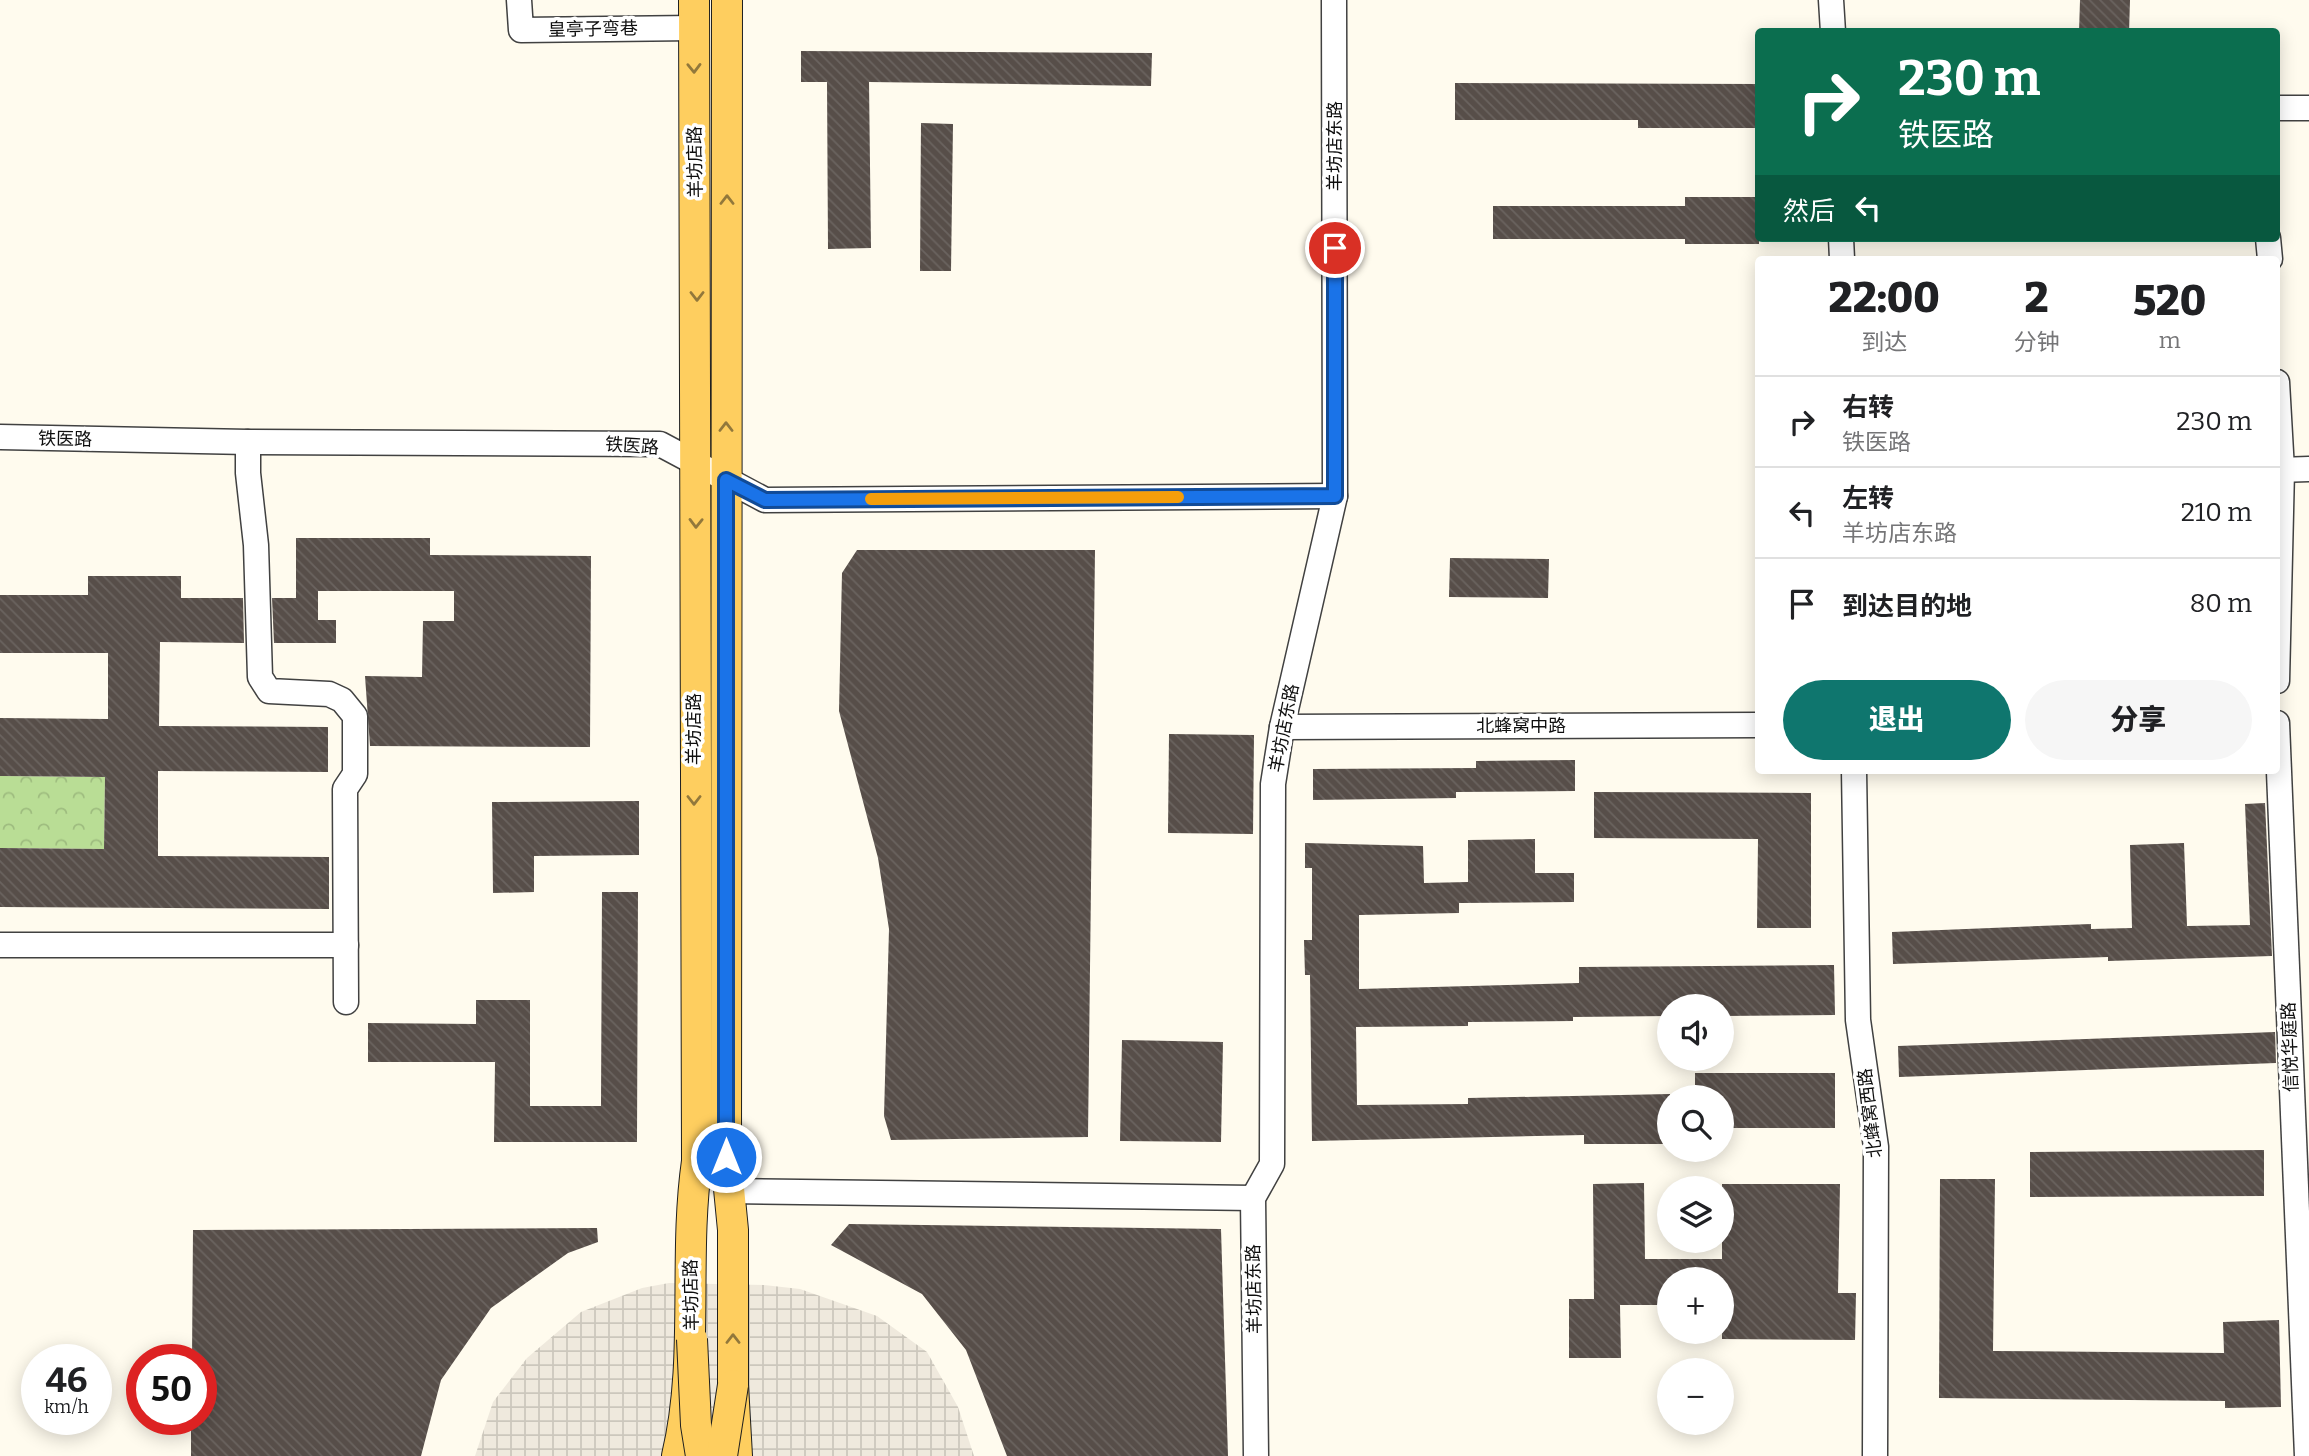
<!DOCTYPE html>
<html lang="zh">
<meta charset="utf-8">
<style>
:root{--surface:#fff;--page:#f6f6f6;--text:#202124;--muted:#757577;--line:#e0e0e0;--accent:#0f766e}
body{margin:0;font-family:Bitter,"Noto Sans SC",serif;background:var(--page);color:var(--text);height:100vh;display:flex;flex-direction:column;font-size:26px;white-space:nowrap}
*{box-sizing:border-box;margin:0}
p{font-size:23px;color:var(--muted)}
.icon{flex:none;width:38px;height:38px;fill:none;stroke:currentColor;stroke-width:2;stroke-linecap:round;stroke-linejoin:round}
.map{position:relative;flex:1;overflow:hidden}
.side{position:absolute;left:1755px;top:256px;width:525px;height:518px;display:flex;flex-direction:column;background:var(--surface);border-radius:7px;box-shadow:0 4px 18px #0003}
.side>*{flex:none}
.top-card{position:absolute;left:1755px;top:28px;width:525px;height:214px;border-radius:7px;box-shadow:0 4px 18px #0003;background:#0b6e4f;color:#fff;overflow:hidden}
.controls{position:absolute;left:1657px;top:994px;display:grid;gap:14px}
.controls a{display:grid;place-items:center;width:77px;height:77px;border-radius:50%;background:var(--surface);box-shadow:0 4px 18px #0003;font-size:35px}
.speed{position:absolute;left:21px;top:1344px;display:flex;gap:14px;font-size:35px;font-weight:700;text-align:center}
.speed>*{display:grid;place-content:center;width:91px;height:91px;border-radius:50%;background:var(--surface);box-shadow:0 4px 18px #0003;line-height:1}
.speed small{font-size:18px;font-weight:400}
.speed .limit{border:10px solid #d22;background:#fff;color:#111}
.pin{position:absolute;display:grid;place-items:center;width:60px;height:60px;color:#fff;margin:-30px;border:4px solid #fff;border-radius:50%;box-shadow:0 2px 7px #0007}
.me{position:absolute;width:77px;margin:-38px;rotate:0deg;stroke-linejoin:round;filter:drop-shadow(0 0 5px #0008)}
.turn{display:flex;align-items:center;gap:24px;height:147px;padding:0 28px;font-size:32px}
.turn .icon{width:91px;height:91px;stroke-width:2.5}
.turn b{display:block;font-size:49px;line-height:60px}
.then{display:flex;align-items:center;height:66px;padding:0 28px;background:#0003;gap:14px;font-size:26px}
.eta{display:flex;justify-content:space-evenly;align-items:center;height:119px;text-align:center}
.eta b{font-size:42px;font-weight:800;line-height:49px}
.primary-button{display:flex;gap:14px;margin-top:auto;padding:14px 28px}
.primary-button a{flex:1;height:80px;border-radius:42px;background:var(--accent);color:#fff;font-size:28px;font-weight:800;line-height:80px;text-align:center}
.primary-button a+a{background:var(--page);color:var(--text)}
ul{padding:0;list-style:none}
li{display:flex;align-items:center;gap:21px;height:91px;padding:0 28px;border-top:2px solid var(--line)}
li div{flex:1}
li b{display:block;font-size:26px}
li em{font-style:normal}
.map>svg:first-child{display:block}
.forest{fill:url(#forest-crowns)}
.plaza{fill:url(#plaza-grid)}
.building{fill:url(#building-back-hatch)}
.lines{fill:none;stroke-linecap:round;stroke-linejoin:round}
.minor-casing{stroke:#414141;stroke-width:27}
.major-casing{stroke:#1f1f1f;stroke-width:32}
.minor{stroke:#fff;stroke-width:24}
.major{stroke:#fece5f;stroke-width:30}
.major-bridge-casing{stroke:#1f1f1f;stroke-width:32;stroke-linecap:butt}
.major-bridge{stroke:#fece5f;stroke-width:30}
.oneway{stroke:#92783b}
.route-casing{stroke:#114b97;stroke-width:18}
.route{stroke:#1a73e8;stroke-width:12}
.slow{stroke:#f59e0b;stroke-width:12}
.labels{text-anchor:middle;stroke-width:7;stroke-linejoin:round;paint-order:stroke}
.street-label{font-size:18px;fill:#0e0e0e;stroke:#fff}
</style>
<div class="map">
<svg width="2309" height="1456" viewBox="0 0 2309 1456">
<defs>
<pattern id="forest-crowns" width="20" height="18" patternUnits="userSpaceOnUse" patternTransform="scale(1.75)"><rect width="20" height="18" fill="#b9dd95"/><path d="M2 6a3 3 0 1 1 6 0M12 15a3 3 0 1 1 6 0" fill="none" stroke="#9ebc7f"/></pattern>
<pattern id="plaza-grid" width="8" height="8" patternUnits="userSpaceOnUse" patternTransform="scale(1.75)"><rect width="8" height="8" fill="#efe9dd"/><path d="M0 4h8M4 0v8" fill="none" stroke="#ccc7bc"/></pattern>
<pattern id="building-back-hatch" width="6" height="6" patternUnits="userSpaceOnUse" patternTransform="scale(1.75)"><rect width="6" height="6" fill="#574e49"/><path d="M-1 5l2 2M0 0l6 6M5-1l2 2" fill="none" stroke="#6a635f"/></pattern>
</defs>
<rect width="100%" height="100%" fill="#fffbee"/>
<path class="forest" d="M 0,776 L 105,777 L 104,849 L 0,848 Z"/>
<path class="plaza" d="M 669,1283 L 764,1285 L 800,1289 L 877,1316 L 927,1352 L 958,1407 L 974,1456 L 475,1456 L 493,1402 L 527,1358 L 581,1312 L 642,1288 Z"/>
<g class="building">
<path d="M 2080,0 L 2130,0 L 2129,32 L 2079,32 Z"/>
<path d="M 801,51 L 1152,53 L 1151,86 L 869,82 L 871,248 L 828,249 L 827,82 L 801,82 Z"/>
<path d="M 1455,83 L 1759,84 L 1759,128 L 1638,128 L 1638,120 L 1455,120 Z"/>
<path d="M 921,123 L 953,124 L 951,271 L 920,271 Z"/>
<path d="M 1685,197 L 1759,197 L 1759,244 L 1685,244 L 1685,239 L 1493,239 L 1493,206 L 1685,206 Z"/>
<path d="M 296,538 L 430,538 L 430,555 L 591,556 L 590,747 L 370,746 L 365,676 L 422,677 L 423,621 L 454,621 L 454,591 L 318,591 L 318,620 L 336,620 L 336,643 L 274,643 L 272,598 L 296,598 Z"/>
<path d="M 857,550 L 1095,550 L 1088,1137 L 891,1140 L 884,1116 L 889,929 L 878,858 L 839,711 L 842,573 Z"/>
<path d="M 1450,558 L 1549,559 L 1548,598 L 1449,597 Z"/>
<path d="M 88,576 L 181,576 L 181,598 L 243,598 L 244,643 L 160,642 L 159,726 L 328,727 L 328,772 L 158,771 L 158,856 L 329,857 L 329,909 L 0,907 L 0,848 L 104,849 L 105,777 L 0,776 L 0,718 L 108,719 L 108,653 L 0,653 L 0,595 L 88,595 Z"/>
<path d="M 1169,734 L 1254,735 L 1253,834 L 1168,833 Z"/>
<path d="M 1575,760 L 1575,791 L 1456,792 L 1456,798 L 1313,800 L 1313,769 L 1476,768 L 1476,761 Z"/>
<path d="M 1594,792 L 1811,793 L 1811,928 L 1757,928 L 1758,839 L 1594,838 Z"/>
<path d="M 639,801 L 639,855 L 534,856 L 534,892 L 493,893 L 492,802 Z"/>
<path d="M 2265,803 L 2272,956 L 2108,961 L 2108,957 L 1893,964 L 1892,932 L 2091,924 L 2091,929 L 2132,928 L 2130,845 L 2184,843 L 2187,926 L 2250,925 L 2245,804 Z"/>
<path d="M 1535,839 L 1535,873 L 1574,873 L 1574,902 L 1459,903 L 1459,913 L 1359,915 L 1359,989 L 1579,983 L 1579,967 L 1834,965 L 1835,1015 L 1722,1016 L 1722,1006 L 1670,1006 L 1670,1016 L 1573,1017 L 1573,1021 L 1468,1022 L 1468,1026 L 1356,1027 L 1357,1105 L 1468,1104 L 1468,1098 L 1670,1094 L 1670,1144 L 1584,1144 L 1584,1135 L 1312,1141 L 1310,975 L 1305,975 L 1304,940 L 1312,940 L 1312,868 L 1305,868 L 1305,843 L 1423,846 L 1424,883 L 1468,882 L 1468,840 Z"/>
<path d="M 602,892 L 638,892 L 637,1142 L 494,1142 L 495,1062 L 368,1062 L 368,1023 L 476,1024 L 476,1000 L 530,1000 L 530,1106 L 601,1106 Z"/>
<path d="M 2275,1032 L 2276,1063 L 1899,1077 L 1898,1046 Z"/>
<path d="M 1122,1040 L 1223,1042 L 1221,1142 L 1120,1141 Z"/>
<path d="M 1695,1073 L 1835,1073 L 1835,1128 L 1722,1128 L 1722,1097 L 1695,1097 Z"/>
<path d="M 2264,1150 L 2264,1196 L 2030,1197 L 2030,1152 Z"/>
<path d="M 1940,1179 L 1995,1179 L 1993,1351 L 2224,1353 L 2223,1322 L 2279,1320 L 2281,1407 L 2225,1408 L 2225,1401 L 1939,1398 Z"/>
<path d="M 1644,1183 L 1645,1259 L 1722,1259 L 1722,1184 L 1840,1184 L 1838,1293 L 1856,1293 L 1855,1340 L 1722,1339 L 1722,1279 L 1670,1279 L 1670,1305 L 1620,1305 L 1621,1358 L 1569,1358 L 1569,1299 L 1594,1299 L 1593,1184 Z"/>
<path d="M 849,1224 L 1221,1229 L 1228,1456 L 1007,1456 L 966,1350 L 922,1294 L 831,1245 Z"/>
<path d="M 597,1228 L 598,1242 L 568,1253 L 491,1308 L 441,1380 L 421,1456 L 191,1456 L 191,1419 L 201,1419 L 201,1360 L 192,1360 L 193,1230 Z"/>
</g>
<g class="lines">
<defs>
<g id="minor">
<path d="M 519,0 L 521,30 L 694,28"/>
<path d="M 1831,0 L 1833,32"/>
<path d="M 2277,108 L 2309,108"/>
<path d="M 1841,238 L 1842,259"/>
<path d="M 2268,238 L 2270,259"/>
<path d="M 2277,382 L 2282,470 L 2277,681"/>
<path d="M 0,437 L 248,442 L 660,444 L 765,500 L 1335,496"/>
<path d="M 248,442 L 248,473 L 256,545 L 260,677 L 269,691 L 329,694 L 342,700 L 355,716 L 355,774 L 345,789 L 346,1002"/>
<path d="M 2282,470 L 2309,469"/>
<path d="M 2277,723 L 2307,1456"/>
<path d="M 1282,727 L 1759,725"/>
<path d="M 1854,770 L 1858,1020 L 1876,1147 L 1875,1456"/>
<path d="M 0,945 L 346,945"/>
<path d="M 730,1191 L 1253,1198"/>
<path d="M 1256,1456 L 1253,1198 L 1272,1164 L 1273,784 L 1282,727 L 1335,496 L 1334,0"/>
</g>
<g id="major">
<path d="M 727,0 L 726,1158 L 733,1230 L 733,1385 L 737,1456"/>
<path d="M 677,1456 C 700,1359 683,1259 697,1161 L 694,0"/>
</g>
</defs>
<use href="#minor" class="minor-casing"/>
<use href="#major" class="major-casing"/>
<use href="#minor" class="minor"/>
<use href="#major" class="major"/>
<defs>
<g id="major-bridge">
<path d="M 692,1339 L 696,1425 L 701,1456"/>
<path d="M 722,1456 L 733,1385"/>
</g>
</defs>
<use href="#major-bridge" class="major-bridge-casing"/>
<use href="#major-bridge" class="major-bridge"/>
</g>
<defs><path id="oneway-chevron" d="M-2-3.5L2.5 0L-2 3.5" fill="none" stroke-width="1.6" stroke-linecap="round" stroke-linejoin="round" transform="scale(1.75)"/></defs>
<g class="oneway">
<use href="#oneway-chevron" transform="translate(694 68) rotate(89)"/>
<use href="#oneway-chevron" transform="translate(727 200) rotate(-90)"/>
<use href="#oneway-chevron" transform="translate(697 296) rotate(90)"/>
<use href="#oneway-chevron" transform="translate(726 427) rotate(-90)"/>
<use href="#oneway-chevron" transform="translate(696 523) rotate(91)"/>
<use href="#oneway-chevron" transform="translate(694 800) rotate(90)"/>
<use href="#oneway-chevron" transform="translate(733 1339) rotate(-90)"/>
</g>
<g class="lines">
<defs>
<path id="route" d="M 726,1157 L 726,480 L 765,500 L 1335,496 L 1335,248"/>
</defs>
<use href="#route" class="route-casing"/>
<use href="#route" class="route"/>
<path class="slow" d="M 871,499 L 1178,497"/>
</g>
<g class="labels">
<g class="street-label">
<text transform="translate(593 29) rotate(-1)" y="6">皇亭子弯巷</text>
<text transform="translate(1335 146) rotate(-90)" y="6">羊坊店东路</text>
<text transform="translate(695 162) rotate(-91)" y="6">羊坊店路</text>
<text transform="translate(65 439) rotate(1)" y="6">铁医路</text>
<text transform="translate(632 446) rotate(4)" y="6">铁医路</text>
<text x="1521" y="732">北蜂窝中路</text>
<text transform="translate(1284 728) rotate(-79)" y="6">羊坊店东路</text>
<text transform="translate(694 729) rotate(-90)" y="6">羊坊店路</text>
<text transform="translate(2290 1047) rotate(-92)" y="6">信悦华庭路</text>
<text transform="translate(1870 1113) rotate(-97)" y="6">北蜂窝西路</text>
<text transform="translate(1254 1289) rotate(-91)" y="6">羊坊店东路</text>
<text transform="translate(691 1295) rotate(-91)" y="6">羊坊店路</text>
</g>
</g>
</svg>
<div class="controls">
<a><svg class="icon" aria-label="sound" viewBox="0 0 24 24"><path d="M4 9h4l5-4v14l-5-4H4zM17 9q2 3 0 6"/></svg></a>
<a><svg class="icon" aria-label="search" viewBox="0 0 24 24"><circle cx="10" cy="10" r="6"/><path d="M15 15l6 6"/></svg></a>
<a><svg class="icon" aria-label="layers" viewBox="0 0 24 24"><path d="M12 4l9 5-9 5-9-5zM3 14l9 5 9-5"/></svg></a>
<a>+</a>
<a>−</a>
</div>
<div class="speed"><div>46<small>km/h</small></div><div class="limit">50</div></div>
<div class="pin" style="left:1335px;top:248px;background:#d93025"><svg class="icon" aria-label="arrive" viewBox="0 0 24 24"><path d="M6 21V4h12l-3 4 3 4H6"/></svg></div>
<svg class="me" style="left:726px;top:1157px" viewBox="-20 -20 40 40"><circle r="17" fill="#1a73e8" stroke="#fff" stroke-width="3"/><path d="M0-11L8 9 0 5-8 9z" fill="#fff"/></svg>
<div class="top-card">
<div class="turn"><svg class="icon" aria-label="right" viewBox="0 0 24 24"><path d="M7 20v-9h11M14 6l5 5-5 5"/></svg><div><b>230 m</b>铁医路</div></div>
<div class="then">然后<svg class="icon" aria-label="left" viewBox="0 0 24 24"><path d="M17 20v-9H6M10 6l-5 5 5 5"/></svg></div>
</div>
<section class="side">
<div class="eta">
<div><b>22:00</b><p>到达</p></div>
<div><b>2</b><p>分钟</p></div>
<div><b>520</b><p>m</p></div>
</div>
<ul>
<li><svg class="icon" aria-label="right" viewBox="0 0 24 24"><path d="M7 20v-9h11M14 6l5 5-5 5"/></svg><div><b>右转</b><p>铁医路</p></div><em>230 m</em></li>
<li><svg class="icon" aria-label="left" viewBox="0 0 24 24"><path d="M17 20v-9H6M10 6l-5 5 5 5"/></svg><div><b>左转</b><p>羊坊店东路</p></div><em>210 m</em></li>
<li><svg class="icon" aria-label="arrive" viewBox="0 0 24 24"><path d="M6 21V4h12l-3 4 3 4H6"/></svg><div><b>到达目的地</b></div><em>80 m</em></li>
</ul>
<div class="primary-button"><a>退出</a><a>分享</a></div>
</section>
</div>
